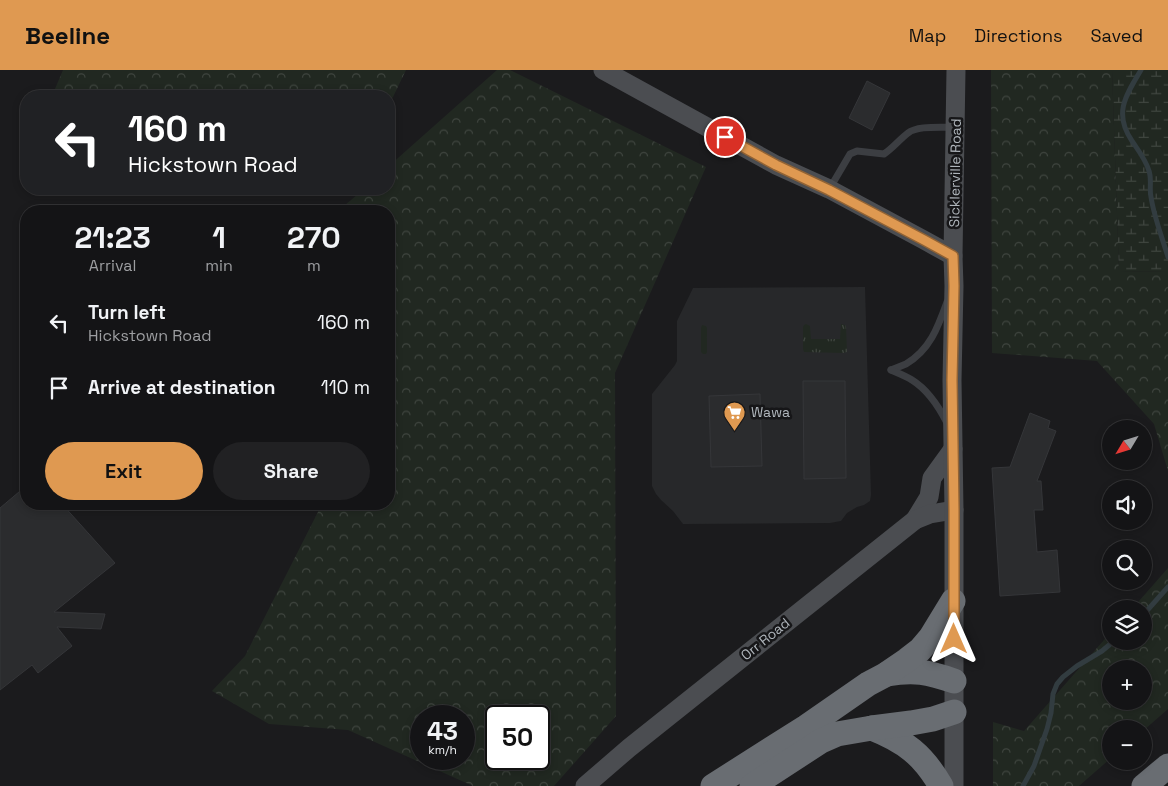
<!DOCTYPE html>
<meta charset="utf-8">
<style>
:root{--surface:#141416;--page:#212123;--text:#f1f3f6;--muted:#9d9ea1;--line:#333335;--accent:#df9951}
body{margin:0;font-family:"Space Grotesk",sans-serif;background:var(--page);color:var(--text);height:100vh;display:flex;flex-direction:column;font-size:19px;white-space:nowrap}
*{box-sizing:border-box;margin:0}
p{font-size:16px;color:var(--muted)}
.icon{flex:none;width:28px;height:28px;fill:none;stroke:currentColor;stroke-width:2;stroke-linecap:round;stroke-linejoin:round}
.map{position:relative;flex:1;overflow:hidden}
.drawer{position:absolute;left:20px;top:135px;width:375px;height:305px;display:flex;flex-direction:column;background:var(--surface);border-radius:20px;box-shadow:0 2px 8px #0003,0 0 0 1px var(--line)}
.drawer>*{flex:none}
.guide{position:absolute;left:20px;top:20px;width:375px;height:105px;border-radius:20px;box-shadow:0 2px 8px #0003,0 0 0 1px var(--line);background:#202124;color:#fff;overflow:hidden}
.needle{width:32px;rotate:232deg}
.fabs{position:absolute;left:1102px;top:350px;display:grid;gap:10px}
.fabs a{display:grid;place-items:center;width:50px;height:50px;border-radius:50%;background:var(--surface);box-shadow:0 2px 8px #0003,0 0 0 1px var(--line);font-size:25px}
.speed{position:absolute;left:410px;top:635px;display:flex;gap:10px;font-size:25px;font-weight:700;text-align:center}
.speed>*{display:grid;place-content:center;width:65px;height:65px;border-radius:50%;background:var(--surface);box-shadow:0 2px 8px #0003,0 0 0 1px var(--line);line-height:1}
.speed small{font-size:12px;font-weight:400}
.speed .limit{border:2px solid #111;border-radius:8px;background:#fff;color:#111}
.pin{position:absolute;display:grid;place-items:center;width:42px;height:42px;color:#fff;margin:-21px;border:2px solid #fff;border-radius:50%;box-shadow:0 1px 5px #0007}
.me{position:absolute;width:55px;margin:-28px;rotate:0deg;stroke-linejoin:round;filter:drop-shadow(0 0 4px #0008)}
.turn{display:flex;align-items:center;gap:18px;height:105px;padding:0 25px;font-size:22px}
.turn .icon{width:65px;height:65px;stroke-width:2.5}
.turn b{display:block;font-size:35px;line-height:42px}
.eta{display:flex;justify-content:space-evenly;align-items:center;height:85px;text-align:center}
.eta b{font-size:30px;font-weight:800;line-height:35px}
.primary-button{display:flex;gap:10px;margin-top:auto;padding:10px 25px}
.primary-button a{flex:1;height:58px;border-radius:30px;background:var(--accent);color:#111;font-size:20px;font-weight:800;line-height:58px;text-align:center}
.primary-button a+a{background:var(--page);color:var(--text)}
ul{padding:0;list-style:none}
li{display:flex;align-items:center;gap:15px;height:65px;padding:0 25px}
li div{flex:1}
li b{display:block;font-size:19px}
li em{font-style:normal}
header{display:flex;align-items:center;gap:30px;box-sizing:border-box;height:70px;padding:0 25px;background:var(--accent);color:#111}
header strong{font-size:24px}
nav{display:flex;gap:28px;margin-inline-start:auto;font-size:18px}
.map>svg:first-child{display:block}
.built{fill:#27282a}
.grass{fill:url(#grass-tufts)}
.forest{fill:url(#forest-crowns);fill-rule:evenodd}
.wetland{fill:url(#wetland-marsh)}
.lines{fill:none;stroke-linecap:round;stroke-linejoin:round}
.stream{stroke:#323c40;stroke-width:5}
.building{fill:#2b2c2e;stroke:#353639}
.lane{stroke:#3c3e42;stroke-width:7}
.secondary{stroke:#4b4d51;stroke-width:19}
.highway{stroke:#696d72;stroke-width:25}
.route-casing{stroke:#916335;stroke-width:12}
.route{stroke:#df9951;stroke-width:9}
.labels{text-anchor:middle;stroke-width:5;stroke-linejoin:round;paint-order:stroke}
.street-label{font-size:14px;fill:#afb5bb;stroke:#161618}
.poi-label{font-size:14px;fill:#afb5bb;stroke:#161618;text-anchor:start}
</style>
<header>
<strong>Beeline</strong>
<nav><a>Map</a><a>Directions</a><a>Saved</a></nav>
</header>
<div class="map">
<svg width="1168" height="716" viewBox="0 0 1168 716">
<defs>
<pattern id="grass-tufts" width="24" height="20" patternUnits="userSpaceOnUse" patternTransform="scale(1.25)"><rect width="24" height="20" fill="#212821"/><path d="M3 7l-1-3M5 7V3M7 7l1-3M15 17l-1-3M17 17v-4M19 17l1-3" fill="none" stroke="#3f453f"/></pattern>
<pattern id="forest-crowns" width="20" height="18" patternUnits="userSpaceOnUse" patternTransform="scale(1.25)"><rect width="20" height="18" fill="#212821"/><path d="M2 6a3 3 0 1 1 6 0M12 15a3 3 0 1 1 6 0" fill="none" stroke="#3f453f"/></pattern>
<pattern id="wetland-marsh" width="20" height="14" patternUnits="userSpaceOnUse" patternTransform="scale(1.25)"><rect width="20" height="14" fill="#212821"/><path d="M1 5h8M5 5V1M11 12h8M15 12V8" fill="none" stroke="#3f453f"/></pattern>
</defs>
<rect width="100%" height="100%" fill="#1b1b1d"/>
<path class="built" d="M 865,217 L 871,425 L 870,431 L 864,435 L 857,437 L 847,443 L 841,451 L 830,453 L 683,454 L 673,441 L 661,430 L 656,424 L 652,416 L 652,324 L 675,295 L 677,291 L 677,251 L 693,218 Z"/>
<g class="grass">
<path d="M 806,254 L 810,256 L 811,269 L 840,269 L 841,254 L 845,255 L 846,256 L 847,282 L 843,283 L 804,282 L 803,279 L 803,257 L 804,255 Z"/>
<path d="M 702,255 L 706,256 L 707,258 L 707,282 L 706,284 L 703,284 L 701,282 L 701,258 Z"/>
</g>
<g class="forest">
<path d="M 63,0 L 406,0 L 392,29 L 389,32 L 389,26 L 52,26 Z"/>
<path d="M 497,0 L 510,0 L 706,97 L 615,303 L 616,646 L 554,716 L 473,716 L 348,660 L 269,654 L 212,621 L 245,586 L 322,434 L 389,434 L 389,141 L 338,141 L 364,119 L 389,119 L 389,96 ZM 421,646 L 464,646 L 464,689 L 421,689 ZM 539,646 L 539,689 L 496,689 L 496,646 Z"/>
<path d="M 991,0 L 1112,0 L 1119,201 L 1168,202 L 1168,401 L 1154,354 L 1097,291 L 992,283 Z"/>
<path d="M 1168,498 L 1168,639 L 1144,660 L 1144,659 L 1111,659 L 1111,688 L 1079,716 L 993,716 L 993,652 L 1024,661 L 1111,562 L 1111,571 L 1144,571 L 1144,539 L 1132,539 ZM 1111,599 L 1144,599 L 1144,631 L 1111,631 Z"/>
</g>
<path class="wetland" d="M 1112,0 L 1168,0 L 1168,202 L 1119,201 Z"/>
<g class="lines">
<g class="stream">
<path d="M 1141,0 C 1126,25 1113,43 1132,71 C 1138,80 1146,90 1149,101 C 1152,109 1149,119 1151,127 C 1154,147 1162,167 1168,187"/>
<path d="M 1144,544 L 1168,517"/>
<path d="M 1023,716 L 1034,696 L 1047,659 L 1051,643 L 1053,624 L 1057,614 L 1063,607 L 1077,596 L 1102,581 L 1114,571"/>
</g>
</g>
<g class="building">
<path d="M 867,11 L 890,23 L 872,60 L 849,48 Z"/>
<path d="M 803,311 L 845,311 L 846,408 L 804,409 Z"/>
<path d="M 760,324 L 762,396 L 711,397 L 709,326 Z"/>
<path d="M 1030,343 L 1050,351 L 1048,358 L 1056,361 L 1037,411 L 1041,411 L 1043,440 L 1034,440 L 1037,482 L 1057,480 L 1060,522 L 1000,526 L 992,398 L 1010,397 Z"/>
<path d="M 26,416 L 26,434 L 62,434 L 115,493 L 54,542 L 105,544 L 101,559 L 57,557 L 72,576 L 38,603 L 32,595 L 0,620 L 0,438 Z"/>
</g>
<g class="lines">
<g class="lane">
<path d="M 830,118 L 850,84 L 857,81 L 884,84 C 893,78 900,69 908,63 C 918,55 942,58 955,57"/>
<path d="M 891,300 C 896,298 901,296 906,294 C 930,280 938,257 947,232"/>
<path d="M 891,300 C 898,303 906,306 912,310 C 928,320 939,337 947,353"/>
</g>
<g class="secondary">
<path d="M 603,0 L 776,95 L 829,119 L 924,170 L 953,186"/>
<path d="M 915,450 L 929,427 L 932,408 L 953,379"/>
<path d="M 585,716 L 629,678 L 915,450 L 930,444 L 954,440"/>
<path d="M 954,716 L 954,440 L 952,310 L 954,216 L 953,186 L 956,0"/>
</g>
<g class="highway">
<path d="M 887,604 C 914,599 928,602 954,611"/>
<path d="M 872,658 C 905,671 923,685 941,716"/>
<path d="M 713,716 L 806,657 L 868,614 L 885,605 L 907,590 L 920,580 L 931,567 L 953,531"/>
<path d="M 752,716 L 821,671 L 837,664 L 872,658 L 911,653 L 933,649 L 954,642"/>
<path d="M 1144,716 L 1168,696"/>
</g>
</g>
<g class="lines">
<defs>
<path id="route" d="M 725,67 L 776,95 L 829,120 L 924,170 L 953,186 L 954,216 L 952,310 L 954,440 L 954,569"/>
</defs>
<use href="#route" class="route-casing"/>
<use href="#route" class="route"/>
</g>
<defs>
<symbol id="supermarket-pin" viewBox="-11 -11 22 30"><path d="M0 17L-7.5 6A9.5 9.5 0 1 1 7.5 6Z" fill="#df9951" stroke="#161618"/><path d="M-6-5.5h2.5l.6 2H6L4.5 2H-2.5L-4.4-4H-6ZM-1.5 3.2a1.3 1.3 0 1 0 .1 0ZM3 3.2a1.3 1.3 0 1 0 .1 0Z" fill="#fff"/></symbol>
</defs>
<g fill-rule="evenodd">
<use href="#supermarket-pin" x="722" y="330" width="25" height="34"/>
</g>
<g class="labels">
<g class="street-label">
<text transform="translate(955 103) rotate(-89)" y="5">Sicklerville Road</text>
<text transform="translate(765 569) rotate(-39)" y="5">Orr Road</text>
</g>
<g class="poi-label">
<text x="751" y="347">Wawa</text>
</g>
</g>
</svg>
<div class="fabs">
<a><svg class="needle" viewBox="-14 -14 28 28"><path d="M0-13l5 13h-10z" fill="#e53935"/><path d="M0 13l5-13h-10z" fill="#9d9ea1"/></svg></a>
<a><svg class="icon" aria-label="sound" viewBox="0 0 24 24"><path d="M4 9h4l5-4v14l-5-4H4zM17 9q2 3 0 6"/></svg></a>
<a><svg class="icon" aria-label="search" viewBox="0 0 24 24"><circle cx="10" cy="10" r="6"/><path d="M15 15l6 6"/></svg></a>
<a><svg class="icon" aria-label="layers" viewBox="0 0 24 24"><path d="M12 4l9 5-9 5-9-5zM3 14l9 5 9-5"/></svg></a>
<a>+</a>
<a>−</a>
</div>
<div class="speed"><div>43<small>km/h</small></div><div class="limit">50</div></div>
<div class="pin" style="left:725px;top:67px;background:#d93025"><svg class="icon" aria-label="arrive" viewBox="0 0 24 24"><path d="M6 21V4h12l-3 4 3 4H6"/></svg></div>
<svg class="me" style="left:954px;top:569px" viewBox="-20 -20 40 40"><path d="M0-17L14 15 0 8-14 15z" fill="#df9951" stroke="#fff" stroke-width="4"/></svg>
<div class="guide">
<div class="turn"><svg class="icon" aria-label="left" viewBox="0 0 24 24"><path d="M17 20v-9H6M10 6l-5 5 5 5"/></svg><div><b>160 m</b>Hickstown Road</div></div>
</div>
<section class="drawer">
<div class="eta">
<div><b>21:23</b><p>Arrival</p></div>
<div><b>1</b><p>min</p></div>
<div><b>270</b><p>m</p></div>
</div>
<ul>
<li><svg class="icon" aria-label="left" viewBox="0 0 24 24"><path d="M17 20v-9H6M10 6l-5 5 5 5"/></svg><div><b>Turn left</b><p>Hickstown Road</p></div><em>160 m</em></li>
<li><svg class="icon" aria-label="arrive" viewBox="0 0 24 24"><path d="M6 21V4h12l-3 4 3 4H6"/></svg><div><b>Arrive at destination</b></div><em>110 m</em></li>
</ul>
<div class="primary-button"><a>Exit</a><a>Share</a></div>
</section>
</div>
